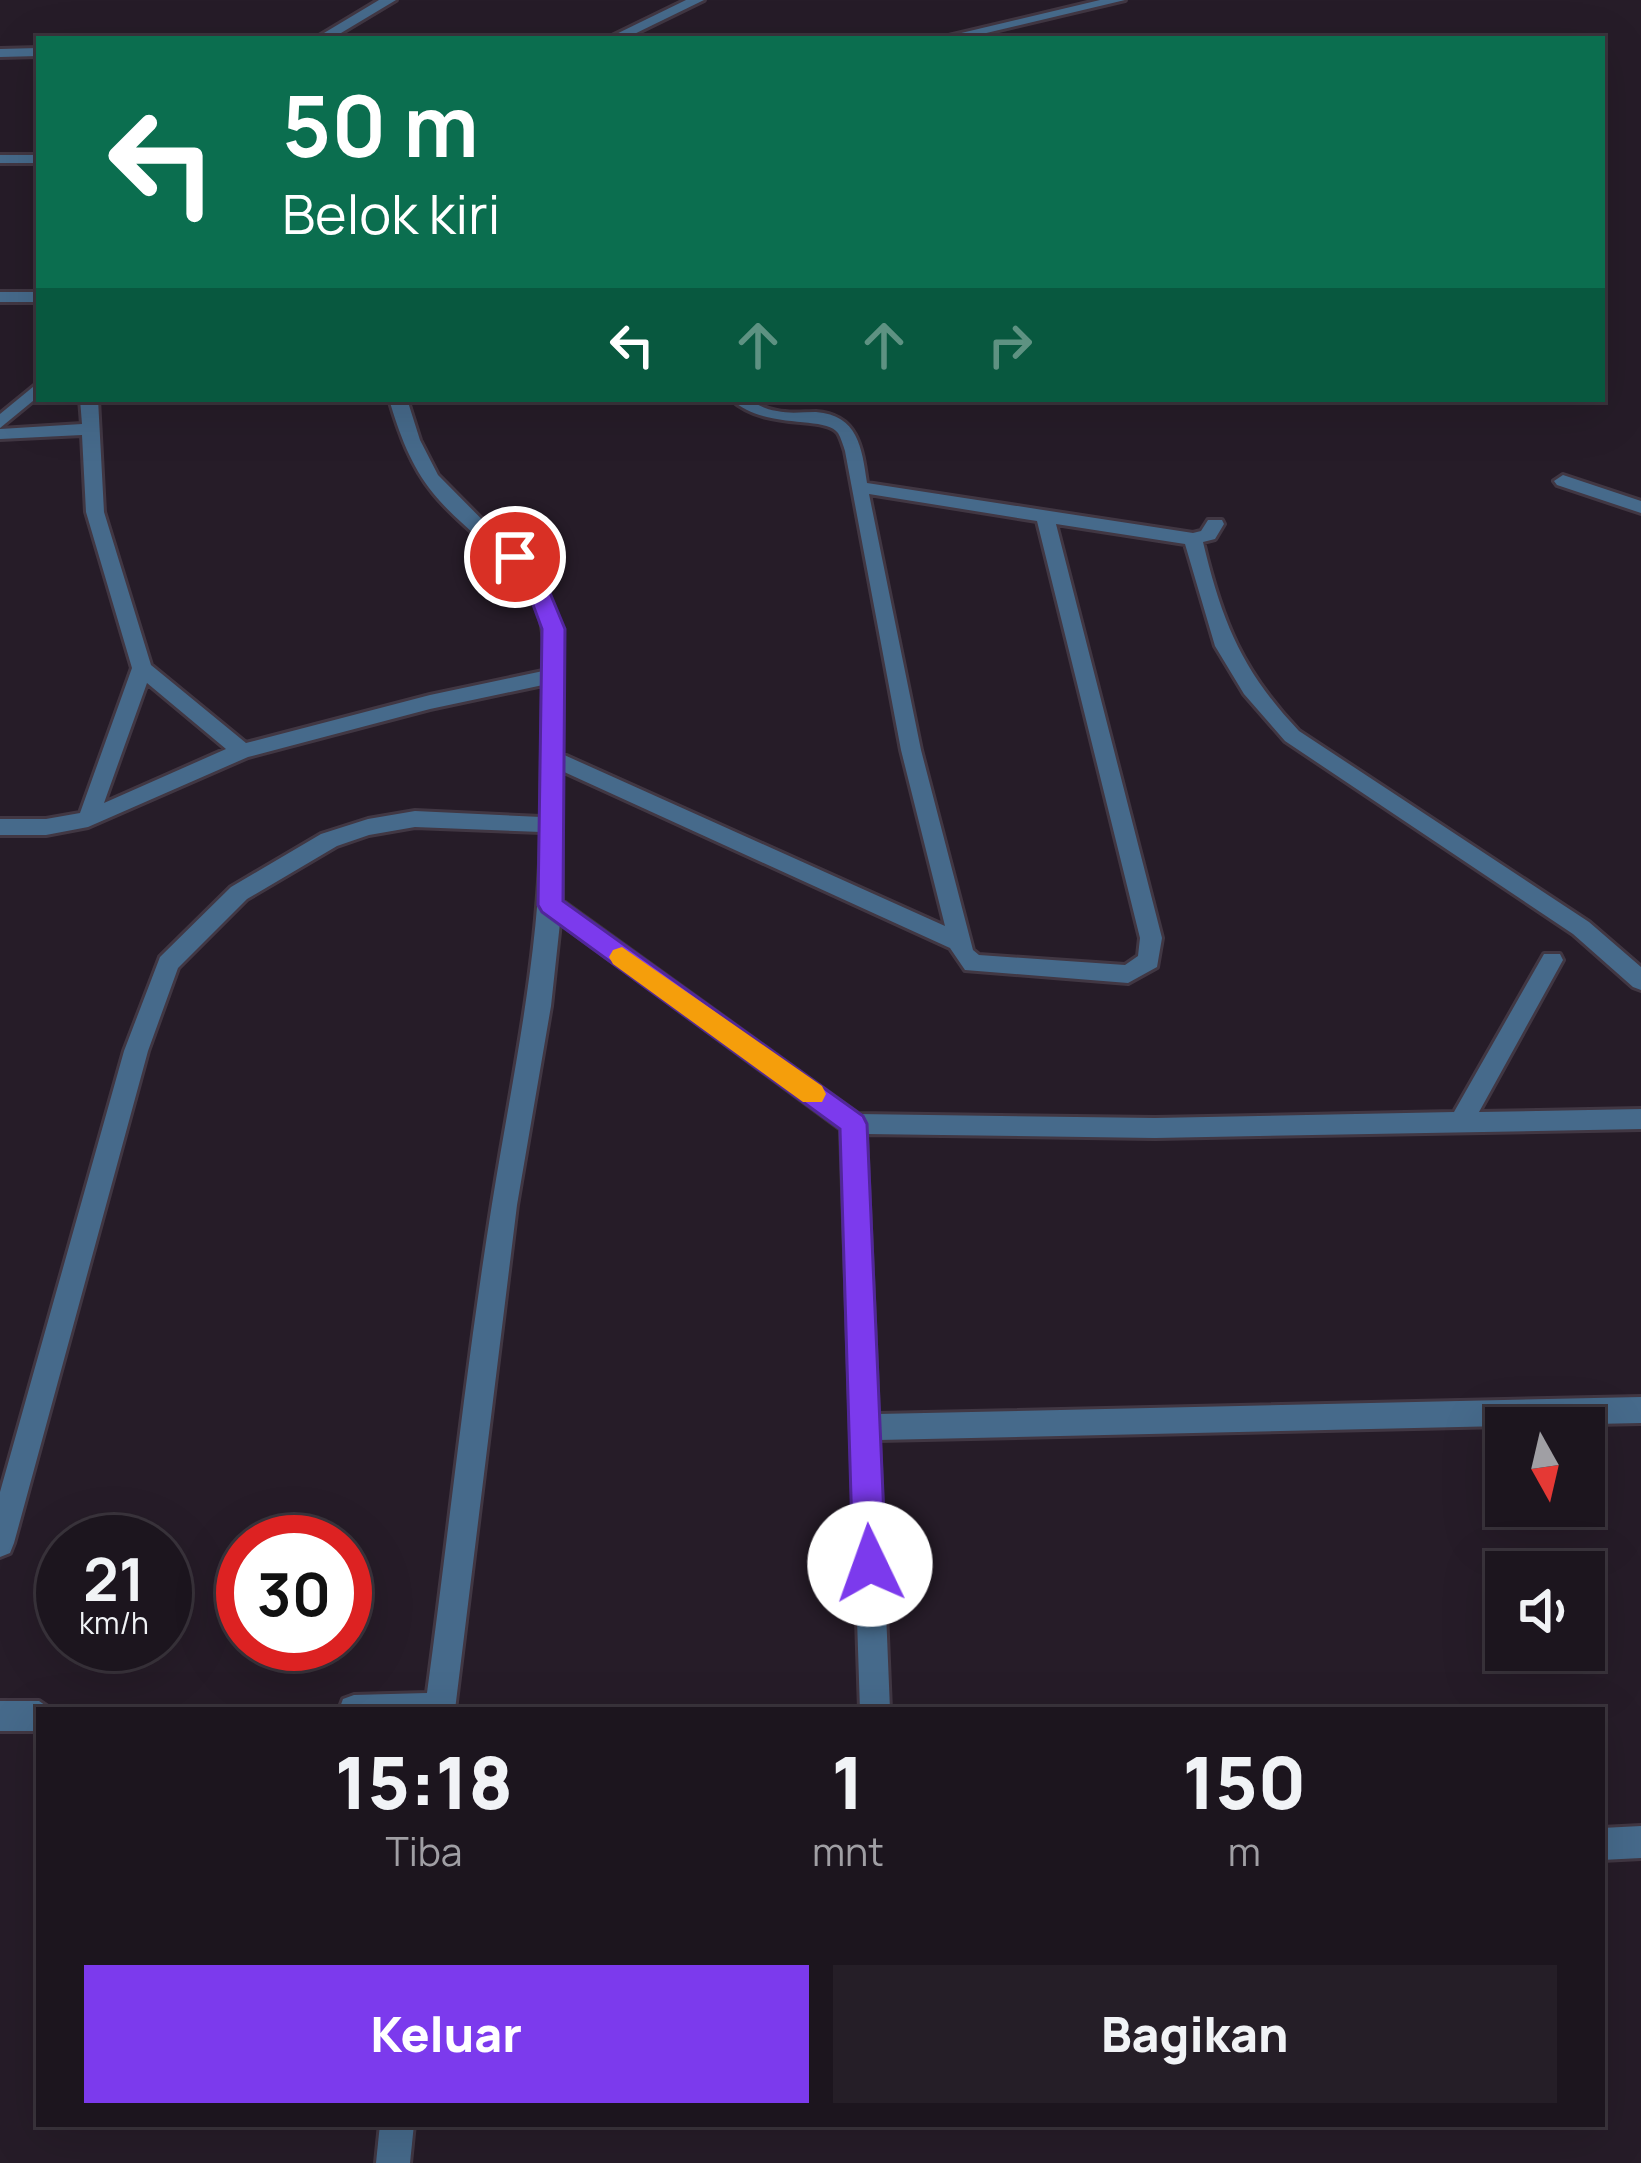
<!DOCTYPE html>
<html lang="id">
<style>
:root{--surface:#1c151e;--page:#251e27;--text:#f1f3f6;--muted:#a09fa4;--line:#3a343c;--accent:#7c3aed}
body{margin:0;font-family:Manrope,sans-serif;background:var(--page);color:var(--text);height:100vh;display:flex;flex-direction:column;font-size:45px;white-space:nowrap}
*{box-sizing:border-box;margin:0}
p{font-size:39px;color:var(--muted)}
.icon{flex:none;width:66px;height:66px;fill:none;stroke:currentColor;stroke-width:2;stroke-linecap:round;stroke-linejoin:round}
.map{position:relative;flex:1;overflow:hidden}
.sheet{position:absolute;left:36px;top:1707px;width:1569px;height:420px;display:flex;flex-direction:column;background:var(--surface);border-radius:0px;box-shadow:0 12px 48px #0002,0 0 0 3px var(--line)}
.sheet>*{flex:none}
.top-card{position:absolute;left:36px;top:36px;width:1569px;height:366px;border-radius:0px;box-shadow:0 12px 48px #0002,0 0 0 3px var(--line);background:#0b6e4f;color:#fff;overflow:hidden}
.needle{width:78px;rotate:172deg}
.buttons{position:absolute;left:1485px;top:1407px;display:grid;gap:24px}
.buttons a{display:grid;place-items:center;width:120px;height:120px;border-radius:0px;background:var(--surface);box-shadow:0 12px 48px #0002,0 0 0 3px var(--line);font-size:60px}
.speed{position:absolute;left:36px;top:1515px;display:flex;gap:24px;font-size:60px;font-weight:700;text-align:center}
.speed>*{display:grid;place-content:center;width:156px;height:156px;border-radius:50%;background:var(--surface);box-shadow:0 12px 48px #0002,0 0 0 3px var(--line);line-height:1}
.speed small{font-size:30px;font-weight:400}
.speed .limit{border:18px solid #d22;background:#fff;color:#111}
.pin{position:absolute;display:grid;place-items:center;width:102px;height:102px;color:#fff;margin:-51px;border:6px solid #fff;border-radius:50%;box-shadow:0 3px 12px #0007}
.me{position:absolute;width:132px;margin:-66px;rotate:357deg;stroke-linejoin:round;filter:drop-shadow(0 0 9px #0008)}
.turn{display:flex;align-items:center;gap:42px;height:252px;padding:0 48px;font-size:54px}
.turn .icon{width:156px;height:156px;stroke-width:2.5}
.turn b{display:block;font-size:84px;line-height:102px}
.lanes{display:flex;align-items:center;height:114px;padding:0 48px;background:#0003;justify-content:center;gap:60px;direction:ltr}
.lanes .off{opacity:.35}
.eta{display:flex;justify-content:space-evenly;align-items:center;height:204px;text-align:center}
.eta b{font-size:72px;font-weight:800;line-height:84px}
.cta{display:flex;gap:24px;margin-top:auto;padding:24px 48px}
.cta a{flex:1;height:138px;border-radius:0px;background:var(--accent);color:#fff;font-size:48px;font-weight:800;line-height:138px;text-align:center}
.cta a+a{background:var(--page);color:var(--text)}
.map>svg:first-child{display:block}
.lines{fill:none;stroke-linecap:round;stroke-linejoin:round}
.street-casing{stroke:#413743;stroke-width:6}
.street{fill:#466a8b;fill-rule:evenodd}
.route{fill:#7c3aed;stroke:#51269a;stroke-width:3}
.slow{fill:#f59e0b}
</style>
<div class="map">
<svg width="1641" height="2163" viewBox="0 0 1641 2163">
<rect width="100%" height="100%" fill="#261c28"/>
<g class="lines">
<defs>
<g id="street">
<path d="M 379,0 L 396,0 L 331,39 L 314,39 Z"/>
<path d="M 686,0 L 704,0 L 624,39 L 606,39 Z"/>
<path d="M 1100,0 L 1125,0 L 961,39 L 936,39 Z"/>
<path d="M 39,48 L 39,56 L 0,57 L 0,49 Z"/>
<rect x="0" y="155" width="39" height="8"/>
<rect x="0" y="292" width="39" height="10"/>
<path d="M 39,382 L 39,396 L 0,428 L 0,414 Z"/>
<path d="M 80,399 L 98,399 L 104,512 L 151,665 L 246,743 L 430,695 L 543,671 C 543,659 545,645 543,633 C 537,572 468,537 433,493 C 411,466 399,433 389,399 L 407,399 L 420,440 L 438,475 L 527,565 L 563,629 L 562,754 L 945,926 L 901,750 L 845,451 C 843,445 841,438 838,433 C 825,415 765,431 731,399 C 756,399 757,408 777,411 C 790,414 803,412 816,412 C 858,415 862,448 867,483 L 1193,533 L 1201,531 L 1208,520 L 1222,520 L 1224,524 L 1215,539 L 1203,542 C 1222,622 1242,671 1299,731 L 1589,922 L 1641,967 L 1641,990 L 1633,987 L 1573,934 L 1285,741 L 1244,694 L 1215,646 L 1185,544 L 1056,524 L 1162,938 L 1157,967 L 1128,983 L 965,970 L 950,948 L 562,771 L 562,901 L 858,1114 L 1155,1118 L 1454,1112 L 1544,954 L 1560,954 L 1563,960 L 1479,1112 L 1641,1109 L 1641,1129 L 1155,1138 L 866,1134 L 878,1414 L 1641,1397 L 1641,1423 L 879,1440 L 890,1710 L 860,1710 L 841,1129 L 560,923 L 551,1006 L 517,1205 L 455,1710 L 339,1710 L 343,1699 L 354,1695 L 427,1693 C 449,1530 466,1366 492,1204 C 512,1079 539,959 541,832 L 415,827 L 369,835 L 337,846 L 247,899 L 178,968 L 148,1051 L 14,1543 L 10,1553 L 0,1557 L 0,1492 L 124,1051 L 160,957 L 231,887 L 321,834 L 368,819 L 415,811 L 541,817 L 543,685 L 430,709 L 248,757 L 88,827 L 46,835 L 0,835 L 0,819 L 46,819 L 80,813 L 132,668 L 86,512 L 82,435 L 0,439 L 0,429 L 82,424 ZM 869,494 L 1037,521 L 1140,938 L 1138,956 L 1125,965 L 979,955 L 973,950 L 921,750 ZM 147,683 L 226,749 L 104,803 Z"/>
<path d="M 1563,475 L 1641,501 L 1641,513 L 1557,485 L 1554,481 Z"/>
<path d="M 0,1701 L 39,1701 L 52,1710 L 39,1710 L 39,1731 L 0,1731 Z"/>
<path d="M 1641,1826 L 1641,1858 L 1602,1860 L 1602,1828 Z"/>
<path d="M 380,2124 L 414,2124 L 410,2163 L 376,2163 Z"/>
</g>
</defs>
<use href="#street" class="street-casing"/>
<use href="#street" class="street"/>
</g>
<path class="route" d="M 515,550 L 522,552 L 550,593 L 565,629 L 563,901 L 863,1116 L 867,1124 L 886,1564 L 881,1576 L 870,1581 L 858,1576 L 853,1564 L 840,1129 L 542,912 L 538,905 L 542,629 L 529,594 L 504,557 Z"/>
<path class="slow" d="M 622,947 L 822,1086 L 826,1094 L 822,1102 L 803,1102 L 613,964 L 609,957 L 613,950 Z"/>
</svg>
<div class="buttons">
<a><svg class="needle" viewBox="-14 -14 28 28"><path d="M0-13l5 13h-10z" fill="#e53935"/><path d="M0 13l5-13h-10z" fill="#a09fa4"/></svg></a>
<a><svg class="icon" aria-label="sound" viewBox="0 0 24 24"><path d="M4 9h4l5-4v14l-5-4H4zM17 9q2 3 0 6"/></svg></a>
</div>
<div class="speed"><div>21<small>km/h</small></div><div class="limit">30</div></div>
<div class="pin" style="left:515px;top:557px;background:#d93025"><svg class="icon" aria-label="arrive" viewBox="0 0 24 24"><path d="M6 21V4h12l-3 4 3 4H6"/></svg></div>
<svg class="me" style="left:870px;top:1564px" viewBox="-20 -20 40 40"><circle r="19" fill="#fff"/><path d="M0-13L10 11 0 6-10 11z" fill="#7c3aed"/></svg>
<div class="top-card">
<div class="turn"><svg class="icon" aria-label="left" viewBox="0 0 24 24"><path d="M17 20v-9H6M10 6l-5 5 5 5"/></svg><div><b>50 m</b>Belok kiri</div></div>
<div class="lanes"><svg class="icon" aria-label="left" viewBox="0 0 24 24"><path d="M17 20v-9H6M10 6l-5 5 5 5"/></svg><svg class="icon off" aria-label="ahead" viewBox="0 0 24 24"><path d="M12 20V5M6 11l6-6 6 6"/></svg><svg class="icon off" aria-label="ahead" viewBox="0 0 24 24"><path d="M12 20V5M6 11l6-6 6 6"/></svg><svg class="icon off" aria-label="right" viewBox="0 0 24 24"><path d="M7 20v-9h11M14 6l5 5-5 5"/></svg></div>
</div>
<section class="sheet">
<div class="eta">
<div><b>15:18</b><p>Tiba</p></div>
<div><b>1</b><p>mnt</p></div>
<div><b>150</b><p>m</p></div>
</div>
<div class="cta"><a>Keluar</a><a>Bagikan</a></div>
</section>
</div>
